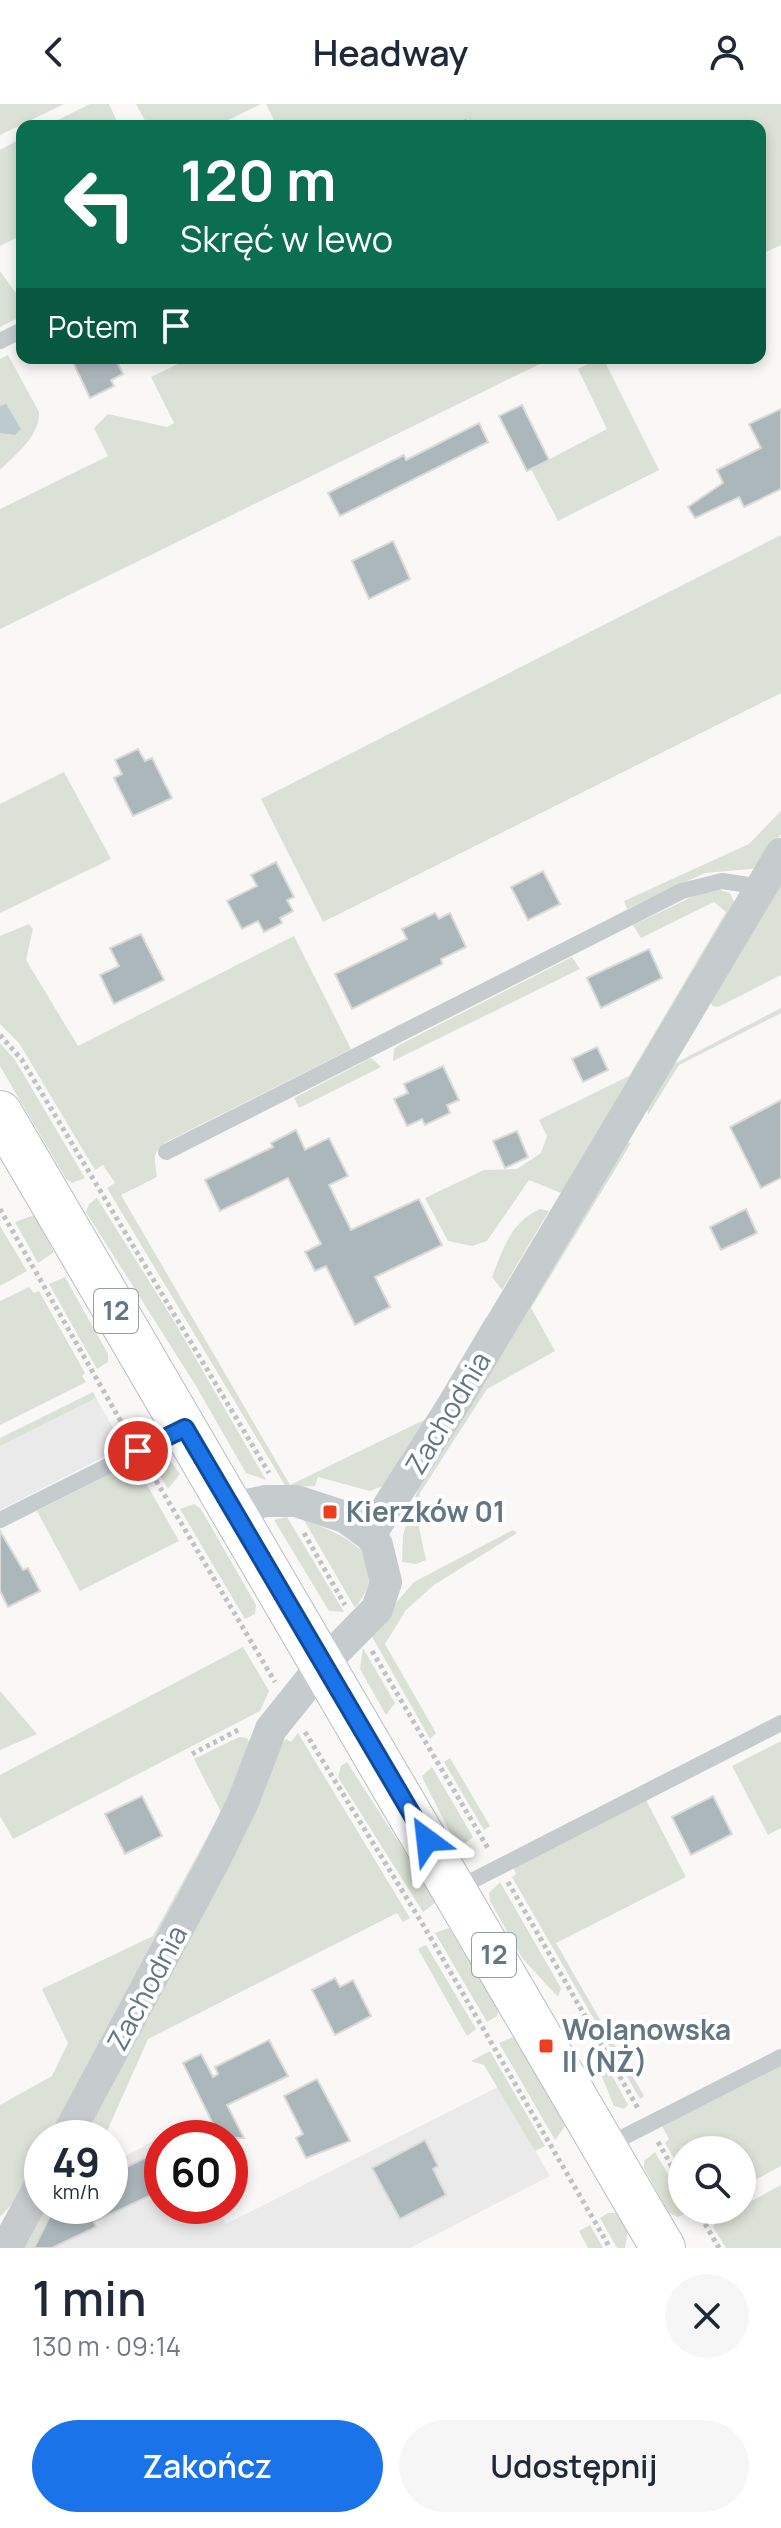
<!DOCTYPE html>
<html lang="pl">
<meta charset="utf-8">
<style>
:root{--surface:#fff;--page:#f6f6f7;--text:#1f2937;--muted:#747a83;--accent:#1a73e8}
body{margin:0;font-family:Manrope,sans-serif;background:var(--page);color:var(--text);height:100vh;display:flex;flex-direction:column;font-size:30px;white-space:nowrap}
*{box-sizing:border-box;margin:0}
p{font-size:26px;color:var(--muted)}
.icon{flex:none;width:44px;height:44px;fill:none;stroke:currentColor;stroke-width:2;stroke-linecap:round;stroke-linejoin:round}
.map{position:relative;height:2144px;overflow:hidden}
.sheet{display:flex;flex-direction:column;background:var(--surface);flex:1}
.sheet>*{flex:none}
.banner{position:absolute;left:16px;top:16px;width:750px;height:244px;border-radius:16px;box-shadow:0 4px 12px #0003;background:#0b6e4f;color:#fff;overflow:hidden}
.controls{position:absolute;left:668px;top:2032px;display:grid;gap:16px}
.controls a{display:grid;place-items:center;width:88px;height:88px;border-radius:50%;background:var(--surface);box-shadow:0 4px 12px #0003;font-size:40px}
.speed{position:absolute;left:24px;top:2016px;display:flex;gap:16px;font-size:40px;font-weight:700;text-align:center}
.speed>*{display:grid;place-content:center;width:104px;height:104px;border-radius:50%;background:var(--surface);box-shadow:0 4px 12px #0003;line-height:1}
.speed small{font-size:20px;font-weight:400}
.speed .limit{border:12px solid #d22;background:#fff;color:#111}
.pin{position:absolute;display:grid;place-items:center;width:68px;height:68px;color:#fff;margin:-34px;border:4px solid #fff;border-radius:50%;box-shadow:0 2px 8px #0007}
.me{position:absolute;width:88px;margin:-44px;rotate:330deg;stroke-linejoin:round;filter:drop-shadow(0 0 6px #0008)}
.turn{display:flex;align-items:center;gap:28px;height:168px;padding:0 32px;font-size:36px}
.turn .icon{width:104px;height:104px;stroke-width:2.5}
.turn b{display:block;font-size:56px;line-height:68px}
.then{display:flex;align-items:center;height:76px;padding:0 32px;background:#0003;gap:16px;font-size:30px}
.round{display:grid;place-items:center;flex:none;width:84px;height:84px;border-radius:42px;background:var(--page)}
.head{display:flex;align-items:center;justify-content:space-between;height:136px;padding:0 32px}
h1{font-size:48px;font-weight:600;line-height:60px}
.action{display:flex;gap:16px;margin-top:auto;padding:16px 32px}
.action a{flex:1;height:92px;border-radius:48px;background:var(--accent);color:#fff;font-size:32px;font-weight:600;line-height:92px;text-align:center}
.action a+a{background:var(--page);color:var(--text)}
header{display:flex;justify-content:space-between;align-items:center;height:104px;padding:0 32px;background:var(--surface);font-size:36px;font-weight:600}
.map>svg:first-child{display:block}
.built{fill:#e9eae9}
.green{fill:#dbe1d6}
.water{fill:#bdcbce}
.building{fill:#acb7bb;stroke:#dadad8;stroke-width:2}
.lines{fill:none;stroke-linecap:round;stroke-linejoin:round}
.primary-casing{stroke:#b9bec1;stroke-width:46}
.path{stroke:#bfc3c4;stroke-width:5;stroke-dasharray:4 4;stroke-linecap:butt}
.lane{stroke:#c6cbce;stroke-width:16}
.street{stroke:#c6cbce;stroke-width:32}
.primary{stroke:#fff;stroke-width:44}
.route-casing{stroke:#114b97;stroke-width:20}
.route{stroke:#1a73e8;stroke-width:14}
.poi-dot{fill:#ee3e21;stroke:#fff;stroke-width:3}
.labels{text-anchor:middle;stroke-width:8;stroke-linejoin:round;paint-order:stroke}
.shield{fill:#fff;stroke:#91a0a8;stroke-width:2}
.shield-label{font-size:26px;font-weight:bold;fill:#627783}
.street-label{font-size:28px;fill:#627783;stroke:#fff}
.poi-label{font-size:28px;font-weight:bold;fill:#627783;stroke:#fff;text-anchor:start}
</style>
<header><svg class="icon" aria-label="back" viewBox="0 0 24 24"><path d="M15 5l-7 7 7 7"/></svg>Headway<svg class="icon" aria-label="person" viewBox="0 0 24 24"><circle cx="12" cy="8" r="4"/><path d="M4 21q1-7 8-7t8 7"/></svg></header>
<div class="map">
<svg width="781" height="2144" viewBox="0 0 781 2144">
<rect width="100%" height="100%" fill="#f9f8f6"/>
<g class="built">
<path d="M 96,1294 L 124,1343 L 0,1406 L 0,1342 Z"/>
<path d="M 498,1983 L 550,2072 L 410,2144 L 34,2144 L 110,2102 L 110,2060 L 175,2026 L 179,2034 L 162,2034 L 162,2102 L 216,2102 L 226,2120 Z"/>
</g>
<g class="green">
<path d="M 0,0 L 64,0 L 0,31 Z"/>
<path d="M 90,0 L 109,0 L 119,22 L 46,22 Z"/>
<path d="M 136,0 L 261,0 L 216,22 L 148,22 Z"/>
<path d="M 266,0 L 781,0 L 781,141 L 760,151 L 760,22 L 277,22 Z"/>
<path d="M 22,34 L 22,131 L 0,142 L 0,46 Z"/>
<path d="M 0,167 L 22,198 L 22,212 L 0,223 Z"/>
<path d="M 8,251 L 39,308 C 40,332 16,350 0,366 L 0,255 Z"/>
<path d="M 190,254 L 552,254 L 0,525 L 0,405 L 108,352 L 94,324 L 108,310 L 167,323 L 174,319 L 151,273 Z"/>
<path d="M 599,254 L 603,254 L 659,366 L 558,417 L 531,365 L 607,325 L 578,265 Z"/>
<path d="M 781,431 L 781,589 L 323,818 L 261,695 Z"/>
<path d="M 64,668 L 111,755 L 0,809 L 0,700 Z"/>
<path d="M 781,707 L 781,730 L 761,764 L 705,769 L 627,805 L 624,797 L 749,740 Z"/>
<path d="M 781,779 L 781,871 L 718,903 L 712,902 L 710,894 Z"/>
<path d="M 720,786 L 730,789 L 736,802 L 566,1091 L 529,1076 L 487,1137 L 472,1142 L 448,1137 L 425,1094 L 484,1066 L 517,1065 L 541,1049 L 547,1032 L 539,1016 L 629,972 L 726,808 L 714,798 L 641,834 L 633,821 L 698,790 Z"/>
<path d="M 29,820 L 33,825 L 26,856 L 78,942 L 294,832 L 351,945 L 166,1038 C 151,1048 155,1057 157,1073 L 121,1091 L 290,1381 L 426,1315 L 486,1213 L 490,1219 L 383,1382 L 370,1387 L 318,1373 L 315,1382 L 286,1383 L 107,1084 L 115,1079 L 103,1061 L 95,1066 L 19,939 L 0,920 L 0,832 Z"/>
<path d="M 572,853 L 580,865 L 393,957 L 394,945 L 399,941 Z"/>
<path d="M 781,904 L 781,909 L 679,961 L 648,1011 L 647,1003 L 668,963 Z"/>
<path d="M 0,939 L 15,956 L 85,1074 L 72,1079 L 66,1075 L 0,962 Z"/>
<path d="M 371,954 L 381,963 L 299,1004 L 294,994 Z"/>
<path d="M 625,1038 L 631,1039 L 531,1204 L 555,1247 L 487,1285 L 420,1389 L 417,1414 L 426,1456 L 416,1460 L 402,1458 L 403,1431 L 420,1378 Z"/>
<path d="M 97,1094 L 174,1217 L 266,1376 L 246,1369 L 196,1282 L 86,1108 L 89,1100 Z"/>
<path d="M 540,1105 L 549,1107 L 502,1186 L 492,1173 C 503,1145 511,1118 540,1105 Z"/>
<path d="M 34,1111 L 54,1148 L 38,1159 L 15,1118 Z"/>
<path d="M 0,1122 L 27,1167 L 0,1182 Z"/>
<path d="M 65,1173 L 108,1250 L 108,1258 L 97,1265 L 49,1180 Z"/>
<path d="M 29,1183 L 34,1189 L 39,1187 L 85,1269 L 82,1272 L 86,1278 L 0,1321 L 0,1197 Z"/>
<path d="M 93,1288 L 96,1294 L 0,1342 L 0,1334 Z"/>
<path d="M 164,1348 L 180,1370 L 168,1385 L 149,1353 Z"/>
<path d="M 134,1358 L 179,1437 L 80,1487 L 37,1407 Z"/>
<path d="M 194,1400 L 201,1405 L 256,1501 L 255,1510 L 245,1515 L 180,1405 Z"/>
<path d="M 287,1413 L 344,1508 L 329,1507 L 274,1416 Z"/>
<path d="M 304,1416 C 347,1432 395,1452 355,1504 Z"/>
<path d="M 513,1426 L 517,1429 L 434,1481 L 406,1506 L 385,1540 L 436,1629 L 430,1635 L 370,1529 L 414,1478 Z"/>
<path d="M 243,1543 L 269,1587 L 260,1607 L 13,1735 L 0,1712 L 0,1671 Z"/>
<path d="M 363,1544 L 395,1599 L 386,1611 L 360,1565 Z"/>
<path d="M 0,1587 L 37,1630 L 0,1646 Z"/>
<path d="M 298,1629 L 410,1814 L 403,1818 L 397,1809 L 148,1935 L 104,2034 L 75,2034 L 275,1646 L 286,1635 L 291,1638 Z"/>
<path d="M 239,1633 L 247,1634 L 251,1640 L 239,1683 L 51,2034 L 42,2034 C 42,2062 19,2094 0,2113 L 0,2001 L 52,1972 L 68,1939 L 42,1885 L 153,1832 L 221,1708 L 194,1655 Z"/>
<path d="M 781,1637 L 781,1724 L 768,1731 L 732,1662 Z"/>
<path d="M 450,1654 L 490,1722 L 484,1726 L 444,1658 Z"/>
<path d="M 347,1658 L 435,1795 L 435,1799 L 423,1808 L 338,1673 L 341,1662 Z"/>
<path d="M 432,1663 L 473,1733 L 465,1739 L 453,1734 L 424,1677 L 422,1672 Z"/>
<path d="M 646,1696 L 686,1773 L 556,1839 L 644,1992 L 640,1995 L 512,1773 L 516,1770 L 513,1764 Z"/>
<path d="M 500,1778 L 561,1884 L 558,1893 L 522,1854 L 490,1797 L 489,1789 Z"/>
<path d="M 449,1824 L 499,1905 L 497,1912 L 487,1918 L 435,1829 Z"/>
<path d="M 426,1841 L 476,1925 L 467,1932 L 418,1845 Z"/>
<path d="M 513,1933 L 520,1936 L 566,2021 L 555,2036 L 499,1939 Z"/>
<path d="M 490,1947 L 545,2042 L 535,2047 L 484,1961 L 471,1957 Z"/>
<path d="M 781,1961 L 781,2062 L 742,2083 L 742,2046 L 682,2046 L 682,2068 L 665,2039 L 669,2035 L 662,2022 Z"/>
<path d="M 598,1963 L 608,1964 L 628,2001 L 624,2005 L 614,2002 Z"/>
<path d="M 655,2048 L 682,2094 L 682,2106 L 690,2107 L 678,2113 L 669,2109 L 644,2064 L 644,2057 Z"/>
<path d="M 781,2081 L 781,2144 L 726,2144 L 713,2123 L 716,2116 L 742,2106 L 742,2102 Z"/>
<path d="M 42,2102 L 55,2102 L 34,2144 L 16,2144 Z"/>
<path d="M 608,2109 L 616,2109 L 628,2126 L 625,2144 L 617,2144 L 600,2114 Z"/>
<path d="M 590,2121 L 603,2144 L 588,2144 L 579,2127 Z"/>
</g>
<path class="water" d="M 6,300 L 21,325 L 15,331 L 0,329 L 0,302 Z"/>
<g class="building">
<path d="M 71,254 L 115,254 L 123,270 L 111,276 L 114,282 L 90,294 Z"/>
<path d="M 522,301 L 549,356 L 527,367 L 499,312 Z"/>
<path d="M 781,305 L 781,385 L 744,403 L 739,393 L 695,414 L 688,403 L 723,379 L 717,366 L 761,344 L 749,320 Z"/>
<path d="M 479,319 L 488,338 L 340,412 L 328,389 L 404,351 L 406,356 Z"/>
<path d="M 393,437 L 410,475 L 369,495 L 352,457 Z"/>
<path d="M 138,645 L 145,657 L 152,654 L 172,694 L 133,712 L 114,674 L 122,670 L 115,656 Z"/>
<path d="M 276,758 L 294,793 L 287,796 L 293,807 L 280,814 L 282,819 L 264,828 L 258,817 L 242,825 L 227,797 L 257,782 L 251,771 Z"/>
<path d="M 543,767 L 560,800 L 528,816 L 511,783 Z"/>
<path d="M 435,809 L 439,815 L 450,809 L 466,843 L 441,855 L 442,860 L 352,905 L 335,870 L 407,835 L 402,825 Z"/>
<path d="M 141,830 L 164,876 L 114,900 L 100,871 L 119,862 L 110,844 Z"/>
<path d="M 649,845 L 662,874 L 601,904 L 587,874 Z"/>
<path d="M 597,943 L 608,966 L 583,978 L 572,955 Z"/>
<path d="M 443,962 L 459,996 L 447,1001 L 450,1009 L 425,1021 L 422,1015 L 407,1022 L 394,995 L 408,989 L 404,980 Z"/>
<path d="M 781,996 L 781,1074 L 761,1084 L 730,1023 Z"/>
<path d="M 296,1026 L 305,1046 L 329,1034 L 348,1072 L 329,1081 L 351,1126 L 419,1095 L 442,1141 L 375,1173 L 390,1203 L 355,1221 L 326,1162 L 315,1167 L 305,1148 L 321,1140 L 288,1074 L 220,1107 L 205,1076 L 273,1043 L 271,1039 Z"/>
<path d="M 517,1027 L 528,1053 L 505,1064 L 493,1037 Z"/>
<path d="M 746,1105 L 757,1129 L 721,1146 L 710,1123 Z"/>
<path d="M 0,1427 L 23,1466 L 28,1464 L 40,1487 L 8,1503 L 0,1487 Z"/>
<path d="M 142,1692 L 162,1732 L 125,1750 L 105,1710 Z"/>
<path d="M 713,1692 L 732,1730 L 691,1751 L 672,1713 Z"/>
<path d="M 335,1874 L 340,1883 L 353,1876 L 371,1912 L 335,1931 L 312,1886 Z"/>
<path d="M 269,1936 L 288,1972 L 227,2001 L 244,2034 L 220,2034 L 183,1959 L 201,1950 L 213,1973 L 218,1970 L 215,1963 Z"/>
<path d="M 317,1975 L 350,2037 L 306,2054 L 296,2034 L 303,2030 L 284,1992 Z"/>
<path d="M 425,2036 L 438,2062 L 433,2065 L 446,2091 L 400,2115 L 372,2064 Z"/>
<path d="M 155,2049 L 157,2055 L 162,2052 L 162,2086 L 94,2118 L 96,2123 L 52,2144 L 34,2144 L 55,2102 L 110,2102 L 110,2071 Z"/>
</g>
<g class="lines">
<defs>
<path id="primary" d="M 0,1009 L 663,2144"/>
</defs>
<use href="#primary" class="primary-casing"/>
<g class="path">
<path d="M 456,22 L 471,15"/>
<path d="M 0,931 L 22,956 L 269,1369"/>
<path d="M 0,1105 L 128,1330"/>
<path d="M 148,1363 L 275,1578"/>
<path d="M 304,1429 L 345,1501"/>
<path d="M 372,1547 L 489,1746"/>
<path d="M 305,1628 L 425,1824 L 610,2144"/>
<path d="M 192,1650 L 240,1625"/>
<path d="M 508,1778 L 639,2006"/>
<path d="M 658,2038 L 682,2080"/>
<path d="M 697,2106 L 719,2144"/>
</g>
<g class="lane">
<path d="M 0,237 L 22,226"/>
<path d="M 166,1048 L 682,787 L 722,777 L 762,783"/>
<path d="M 0,1416 L 184,1324"/>
<path d="M 456,1785 L 781,1619"/>
<path d="M 604,2043 L 781,1953"/>
</g>
<g class="street">
<path d="M 370,1431 L 455,1298 L 781,750"/>
<path d="M 66,2034 L 215,1755 L 243,1698 L 271,1625 L 324,1559 L 377,1505 L 386,1478 L 377,1441 L 370,1431 L 345,1413 L 296,1397 L 266,1397 L 233,1404"/>
<path d="M 6,2144 L 42,2078"/>
</g>
<use href="#primary" class="primary"/>
</g>
<g class="lines">
<defs>
<path id="route" d="M 138,1347 L 185,1324 L 427,1736"/>
</defs>
<use href="#route" class="route-casing"/>
<use href="#route" class="route"/>
</g>
<g class="poi-dot">
<rect x="322" y="1400" width="16" height="16" rx="4"/>
<rect x="538" y="1934" width="16" height="16" rx="4"/>
</g>
<g class="labels">
<g class="shield">
<rect x="94" y="1185" width="44" height="44" rx="6"/>
<rect x="472" y="1829" width="44" height="44" rx="6"/>
</g>
<g class="shield-label">
<text x="116" y="1216">12</text>
<text x="494" y="1860">12</text>
</g>
<g class="street-label">
<text transform="translate(448 1309) rotate(-59)" y="10">Zachodnia</text>
<text transform="translate(147 1884) rotate(-62)" y="10">Zachodnia</text>
</g>
<g class="poi-label">
<text x="346" y="1418">Kierzków 01</text>
<text x="562" y="1936">Wolanowska<tspan x="562" dy="32">II (NŻ)</tspan></text>
</g>
</g>
</svg>
<div class="controls">
<a><svg class="icon" aria-label="search" viewBox="0 0 24 24"><circle cx="10" cy="10" r="6"/><path d="M15 15l6 6"/></svg></a>
</div>
<div class="speed"><div>49<small>km/h</small></div><div class="limit">60</div></div>
<div class="pin" style="left:138px;top:1347px;background:#d93025"><svg class="icon" aria-label="arrive" viewBox="0 0 24 24"><path d="M6 21V4h12l-3 4 3 4H6"/></svg></div>
<svg class="me" style="left:427px;top:1736px" viewBox="-20 -20 40 40"><path d="M0-17L14 15 0 8-14 15z" fill="#1a73e8" stroke="#fff" stroke-width="4"/></svg>
<div class="banner">
<div class="turn"><svg class="icon" aria-label="left" viewBox="0 0 24 24"><path d="M17 20v-9H6M10 6l-5 5 5 5"/></svg><div><b>120 m</b>Skręć w lewo</div></div>
<div class="then">Potem<svg class="icon" aria-label="arrive" viewBox="0 0 24 24"><path d="M6 21V4h12l-3 4 3 4H6"/></svg></div>
</div>
</div>
<section class="sheet">
<div class="head"><div><h1>1 min</h1><p>130 m · 09:14</p></div><a class="round"><svg class="icon" aria-label="close" viewBox="0 0 24 24"><path d="M6 6l12 12M18 6L6 18"/></svg></a></div>
<div class="action"><a>Zakończ</a><a>Udostępnij</a></div>
</section>
